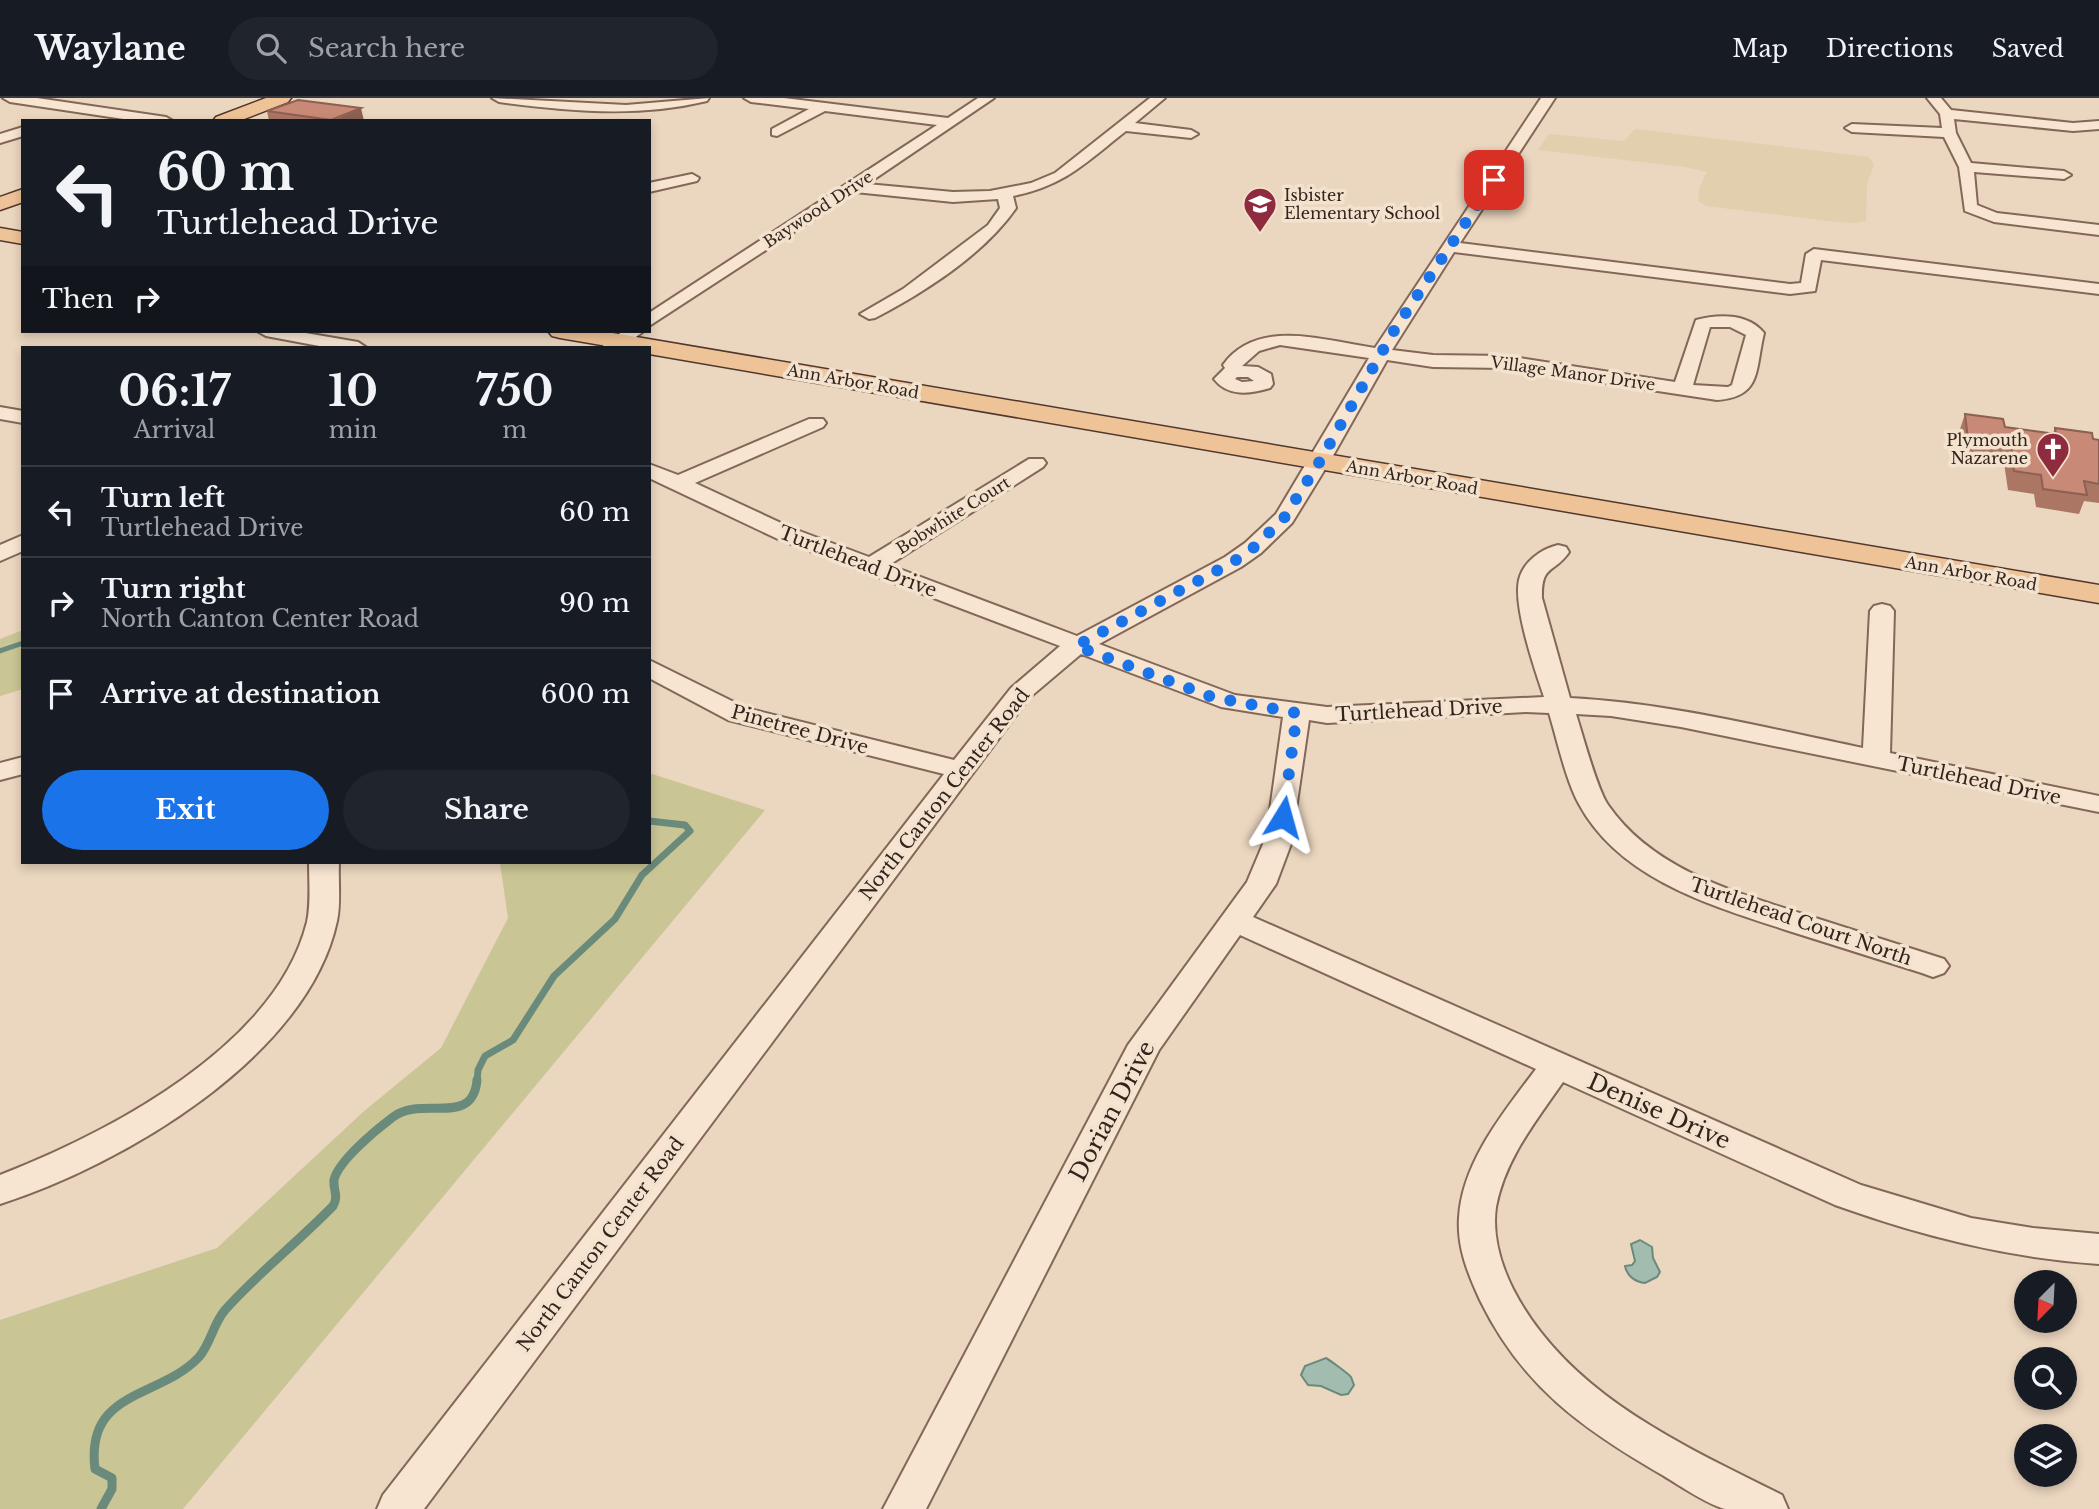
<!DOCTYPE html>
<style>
:root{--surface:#171b24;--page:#20242c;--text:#f1f3f6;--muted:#9ea1a6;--line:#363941;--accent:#1a73e8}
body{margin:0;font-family:"Libre Baskerville",serif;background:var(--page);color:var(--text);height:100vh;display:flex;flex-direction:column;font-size:26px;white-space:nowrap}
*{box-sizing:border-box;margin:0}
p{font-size:23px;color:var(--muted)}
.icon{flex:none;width:38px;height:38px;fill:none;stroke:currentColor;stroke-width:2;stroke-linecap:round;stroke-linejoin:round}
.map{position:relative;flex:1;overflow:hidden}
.drawer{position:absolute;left:21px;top:248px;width:630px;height:518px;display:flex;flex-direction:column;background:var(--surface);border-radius:0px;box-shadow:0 4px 10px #0003}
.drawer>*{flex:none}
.guide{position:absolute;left:21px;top:21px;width:630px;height:214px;border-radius:0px;box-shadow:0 4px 10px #0003;background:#171b24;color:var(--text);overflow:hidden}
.needle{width:46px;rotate:204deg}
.controls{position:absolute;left:2014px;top:1172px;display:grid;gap:14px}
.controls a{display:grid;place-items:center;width:63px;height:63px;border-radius:50%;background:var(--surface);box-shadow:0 4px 10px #0003;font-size:35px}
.pin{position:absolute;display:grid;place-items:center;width:60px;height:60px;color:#fff;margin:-30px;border-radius:14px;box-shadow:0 4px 10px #0006}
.me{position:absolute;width:77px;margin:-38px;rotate:8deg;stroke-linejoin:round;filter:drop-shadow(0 0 5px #0008)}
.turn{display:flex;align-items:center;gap:24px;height:147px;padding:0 21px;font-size:32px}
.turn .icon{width:91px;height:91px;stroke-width:2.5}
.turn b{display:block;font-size:49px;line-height:60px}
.then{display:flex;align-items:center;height:66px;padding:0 21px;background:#0003;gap:14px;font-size:26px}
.eta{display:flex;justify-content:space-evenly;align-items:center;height:119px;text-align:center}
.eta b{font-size:42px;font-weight:700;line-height:49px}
.button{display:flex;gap:14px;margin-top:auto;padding:14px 21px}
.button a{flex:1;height:80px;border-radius:42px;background:var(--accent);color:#fff;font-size:28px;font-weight:700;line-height:80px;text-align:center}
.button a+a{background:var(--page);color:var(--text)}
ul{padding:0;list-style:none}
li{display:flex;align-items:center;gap:21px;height:91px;padding:0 21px;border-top:2px solid var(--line)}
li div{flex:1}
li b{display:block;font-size:26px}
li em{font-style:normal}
header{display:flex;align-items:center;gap:42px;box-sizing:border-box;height:98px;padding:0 35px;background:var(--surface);border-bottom:2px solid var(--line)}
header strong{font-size:33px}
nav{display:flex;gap:38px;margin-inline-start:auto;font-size:24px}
.search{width:490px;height:63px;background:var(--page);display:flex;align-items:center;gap:18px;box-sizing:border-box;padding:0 24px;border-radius:38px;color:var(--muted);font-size:26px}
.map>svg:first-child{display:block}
.farmland{fill:#e1cfad}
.green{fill:#c9c594}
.water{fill:#a2bdb0;stroke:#6a8a7c;stroke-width:2}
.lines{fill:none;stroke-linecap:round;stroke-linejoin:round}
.stream-far2{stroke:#6a8a7c;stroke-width:5}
.stream-far1{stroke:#6a8a7c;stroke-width:7}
.stream{stroke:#6a8a7c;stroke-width:9}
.minor-casing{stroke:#836758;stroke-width:4}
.major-casing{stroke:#51372d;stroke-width:3}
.minor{fill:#f7e5d2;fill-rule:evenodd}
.major{fill:#eec397;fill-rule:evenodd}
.wall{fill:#ac7665}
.shaded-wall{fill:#8c6053}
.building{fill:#c88976;stroke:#8c6053;stroke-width:2}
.route{stroke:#1a73e8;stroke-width:12;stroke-dasharray:0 21.6}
.labels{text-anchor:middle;stroke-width:7;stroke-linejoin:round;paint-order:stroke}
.far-poi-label{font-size:16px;fill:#33231c;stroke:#f3e2ce;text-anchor:start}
.far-street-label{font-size:16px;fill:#33231c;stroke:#f3e2ce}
.street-label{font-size:19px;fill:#33231c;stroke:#f3e2ce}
.near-street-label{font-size:23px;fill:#33231c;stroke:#f3e2ce}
</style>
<header>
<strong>Waylane</strong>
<div class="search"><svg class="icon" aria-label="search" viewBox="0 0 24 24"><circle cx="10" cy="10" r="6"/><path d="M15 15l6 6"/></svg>Search here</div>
<nav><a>Map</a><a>Directions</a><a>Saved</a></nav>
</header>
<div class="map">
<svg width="2099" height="1411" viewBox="0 0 2099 1411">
<rect width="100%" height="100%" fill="#ebd6bf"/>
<path class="farmland" d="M 1635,31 L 1869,59 L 1874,67 L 1867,86 L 1866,123 L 1855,125 L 1828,123 L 1706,108 L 1698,103 L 1700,88 L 1707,74 L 1685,69 L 1538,52 L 1549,36 L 1624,43 Z"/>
<g class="green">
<path d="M 23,532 L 23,591 L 0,598 L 0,541 Z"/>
<path d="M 649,675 L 765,712 L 183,1411 L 0,1411 L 0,1222 L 217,1150 L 363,1014 L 441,950 L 508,820 L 500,765 L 649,765 Z"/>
</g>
<g class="water">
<path d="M 1640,1142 L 1652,1149 L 1653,1160 L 1660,1174 L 1657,1179 L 1645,1185 C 1635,1184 1627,1178 1625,1168 L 1632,1167 L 1635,1163 L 1631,1146 Z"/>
<path d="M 1326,1260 C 1328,1261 1349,1276 1351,1279 L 1354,1287 L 1348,1296 L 1341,1297 L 1321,1288 L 1308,1287 L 1301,1277 L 1305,1268 Z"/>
</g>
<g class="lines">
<path class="stream-far2" d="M 0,553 L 23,545"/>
<path class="stream-far1" d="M 477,984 L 478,972 L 485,958 L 513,942 L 554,878 L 615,821 L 642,777 L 690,733 L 685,727 L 649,723"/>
<path class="stream" d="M 101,1411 L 112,1391 L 112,1380 L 95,1371 C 85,1291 160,1301 199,1259 C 211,1245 213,1226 225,1212 C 258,1175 298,1144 333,1108 C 339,1098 333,1092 334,1082 C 338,1063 377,1031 393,1019 C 422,997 473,1030 477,982"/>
<defs>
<g id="minor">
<path d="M 3,0 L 37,0 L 166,19 L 173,23 L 137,23 L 10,4 Z"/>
<path d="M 492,0 L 626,7 L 709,0 L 707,3 C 637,20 569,13 499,4 Z"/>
<path d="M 744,0 L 784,0 L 948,20 L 978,0 L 994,0 L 867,86 L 953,94 L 990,93 L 1031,85 L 1055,75 L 1150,0 L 1165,0 L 1135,25 L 1191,32 L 1198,36 L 1191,40 L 1126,33 C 1085,65 1066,87 1013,98 L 1016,110 C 984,156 925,194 875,220 L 869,221 L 860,216 L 903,191 L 988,127 L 1000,110 L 998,101 L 953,104 L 855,94 L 649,228 L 649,215 L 937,27 L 825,13 L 777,38 L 772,37 L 772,31 L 809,11 L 751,4 Z"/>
<path d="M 1541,0 L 1555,0 L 1460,145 L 1790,186 L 1801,185 L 1806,156 L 1814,151 L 2099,186 L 2099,196 L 1821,162 L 1815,193 L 1790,196 L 1454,154 L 1392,252 L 1433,257 L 1506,258 L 1675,284 L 1696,222 C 1718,216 1748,215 1764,235 C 1755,272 1762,299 1717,302 L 1506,270 L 1433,269 L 1387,262 L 1330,363 L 1292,425 L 1261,455 L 1241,469 L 1099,546 L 1235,597 L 1327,609 L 1544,599 C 1535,572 1513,509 1519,482 C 1523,464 1541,451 1558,447 L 1566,449 L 1569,454 C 1554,476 1541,466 1542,500 L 1570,600 C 1669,605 1766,630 1863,650 L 1870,513 L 1874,508 L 1882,506 L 1890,508 L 1894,513 L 1890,655 L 2099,698 L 2099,714 L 1681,629 L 1611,618 L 1576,616 C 1583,638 1597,691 1608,707 C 1653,772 1734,794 1806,817 C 1852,832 1898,846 1944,861 L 1949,868 L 1944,875 L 1933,879 L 1922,875 C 1878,861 1834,847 1789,833 C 1713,808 1620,782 1579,706 C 1566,683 1557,641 1549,615 L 1526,614 L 1327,625 L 1309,622 L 1291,746 L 1276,786 L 1253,819 L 1861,1087 L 1971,1120 L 2033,1130 L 2099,1136 L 2099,1166 C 2007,1160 1922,1138 1835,1107 L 1563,984 C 1536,1023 1505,1061 1496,1109 C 1492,1137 1501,1167 1513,1191 C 1567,1296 1682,1347 1782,1397 L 1788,1411 C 1771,1411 1741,1411 1725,1411 C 1707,1406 1680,1388 1664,1378 C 1582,1331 1522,1288 1480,1202 C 1468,1176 1457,1149 1459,1120 C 1462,1064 1504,1014 1536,971 L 1240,837 L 1159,952 L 926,1411 L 883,1411 L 1128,947 L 1247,784 L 1263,746 L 1269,719 L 1283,619 L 1221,609 L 1081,556 L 1029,600 L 424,1411 L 377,1411 L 383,1397 L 944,676 L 728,622 L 649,580 L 649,562 L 746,610 L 954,662 L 1011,590 L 1060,548 L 778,441 L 649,380 L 649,366 L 678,377 L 809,321 L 823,321 L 826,325 L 823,329 L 695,385 L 794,431 L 869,459 L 1029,361 L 1043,361 L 1046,365 L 1043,369 L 889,467 L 1077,538 L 1225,459 L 1245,445 L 1276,416 L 1369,260 L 1280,247 L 1259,253 L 1242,268 L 1258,269 L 1271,276 L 1273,286 L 1270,290 C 1250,296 1228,299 1214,281 L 1225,270 L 1223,267 C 1257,219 1326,243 1375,250 ZM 1710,229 L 1730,229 L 1746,237 L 1732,287 L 1728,289 L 1693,287 ZM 1237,279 L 1248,279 L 1254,283 L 1242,284 L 1235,281 Z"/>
<path d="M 1927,0 L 1941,0 L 1951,12 L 2073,25 L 2099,23 L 2099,31 L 2073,33 L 1954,21 L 1956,35 L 1971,65 L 2064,73 L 2071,77 L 2064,81 L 1974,74 L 1977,107 L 1997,115 L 2099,127 L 2099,137 L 1994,124 L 1965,113 L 1959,69 L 1944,39 L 1852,34 L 1845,30 L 1852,26 L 1942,30 L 1940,16 Z"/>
<path d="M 23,29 L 23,38 L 0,45 L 0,36 Z"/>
<path d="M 692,76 L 699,80 L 697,83 L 649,94 L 649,85 Z"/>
<path d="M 257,233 L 294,233 L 358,244 L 367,250 L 330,250 L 266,238 Z"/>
<path d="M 623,233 L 644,233 L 621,250 L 600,250 Z"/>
<path d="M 0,309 L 23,313 L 23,325 L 0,321 Z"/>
<path d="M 23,437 L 23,453 L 0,463 L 0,447 Z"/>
<path d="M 23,659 L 23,676 L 0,682 L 0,665 Z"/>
<path d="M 309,765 L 339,765 C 338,783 341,805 337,823 C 308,959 122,1067 0,1106 L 0,1077 C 110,1034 276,948 307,824 C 311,806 309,783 309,765 Z"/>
</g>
<g id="major">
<path d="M 266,0 L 291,0 L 288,4 L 239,23 L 213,23 L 216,19 Z"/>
<path d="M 23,91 L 23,104 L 0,112 L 0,99 Z"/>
<path d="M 0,130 L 23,134 L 23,146 L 0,142 Z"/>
<path d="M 548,233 L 601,233 L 2099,487 L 2099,505 L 649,256 L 649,250 L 619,250 L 560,240 L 552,238 Z"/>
</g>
</defs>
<use href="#minor" class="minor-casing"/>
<use href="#major" class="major-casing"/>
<use href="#minor" class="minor"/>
<use href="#major" class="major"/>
</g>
<g class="wall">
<path d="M 267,13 L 364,23 L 269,23 Z"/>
<path d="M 1965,316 L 2005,329 L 2053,335 L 2055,330 L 2099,342 L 2099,405 L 2084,403 L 2079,416 L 2036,409 L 2034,396 L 2008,392 L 2004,365 L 1962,359 L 1959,334 Z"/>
</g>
<path class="shaded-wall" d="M 361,10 L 364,23 L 332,23 Z"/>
<g class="building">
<path d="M 298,2 L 361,10 L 331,22 L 267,13 Z"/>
<path d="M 1965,316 L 2003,321 L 2005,329 L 2056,336 L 2055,330 L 2092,335 L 2093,341 L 2099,342 L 2099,386 L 2084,383 L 2087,397 L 2043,391 L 2041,377 L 2014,373 L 2011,347 L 1968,341 Z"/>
</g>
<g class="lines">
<path class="route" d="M 1283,719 L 1297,615 L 1212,599 L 1076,548 L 1233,464 L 1253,450 L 1284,420 L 1320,363 L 1395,231 L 1494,82"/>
</g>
<defs>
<symbol id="school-pin" viewBox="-11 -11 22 30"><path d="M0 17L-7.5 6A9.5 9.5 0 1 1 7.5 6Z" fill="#8f2b3e" stroke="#f3e2ce"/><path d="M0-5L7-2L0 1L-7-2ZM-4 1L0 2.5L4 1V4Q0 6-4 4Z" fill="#fff"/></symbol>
<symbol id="church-pin" viewBox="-11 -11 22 30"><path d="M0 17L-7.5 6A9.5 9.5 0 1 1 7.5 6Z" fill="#8f2b3e" stroke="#f3e2ce"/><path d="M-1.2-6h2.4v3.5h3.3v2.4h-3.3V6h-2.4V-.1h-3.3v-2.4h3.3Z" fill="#fff"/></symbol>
</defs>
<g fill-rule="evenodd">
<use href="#school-pin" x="1241" y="87" width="38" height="52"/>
<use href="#church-pin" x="2034" y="332" width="38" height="52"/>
</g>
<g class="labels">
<g class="far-poi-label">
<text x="1284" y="103">Isbister<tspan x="1284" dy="18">Elementary School</tspan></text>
<text x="2028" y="348" text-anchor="end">Plymouth<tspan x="2028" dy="18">Nazarene</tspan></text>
</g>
<g class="far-street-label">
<text transform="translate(818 111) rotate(-33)" y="6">Baywood Drive</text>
<text transform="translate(1573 275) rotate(8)" y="6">Village Manor Drive</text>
<text transform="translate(853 283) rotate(10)" y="6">Ann Arbor Road</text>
<text transform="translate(1412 379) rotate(10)" y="6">Ann Arbor Road</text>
<text transform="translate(953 417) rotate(-32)" y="6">Bobwhite Court</text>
<text transform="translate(1971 475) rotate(10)" y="6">Ann Arbor Road</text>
</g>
<g class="street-label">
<text transform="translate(858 463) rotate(21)" y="7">Turtlehead Drive</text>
<text transform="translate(1419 612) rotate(-3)" y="7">Turtlehead Drive</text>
<text transform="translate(800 631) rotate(15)" y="7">Pinetree Drive</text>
<text transform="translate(1979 682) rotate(12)" y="7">Turtlehead Drive</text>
<text transform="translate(944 696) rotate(-52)" y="7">North Canton Center Road</text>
<text transform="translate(1801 823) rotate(19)" y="7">Turtlehead Court North</text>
<text transform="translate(600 1146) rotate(-53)" y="7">North Canton Center Road</text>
</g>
<g class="near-street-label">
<text transform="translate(1112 1013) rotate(-62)" y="8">Dorian Drive</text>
<text transform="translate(1659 1013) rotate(24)" y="8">Denise Drive</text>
</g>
</g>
</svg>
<div class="controls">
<a><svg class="needle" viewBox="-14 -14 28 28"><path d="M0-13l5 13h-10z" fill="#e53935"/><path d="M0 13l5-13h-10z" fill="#9ea1a6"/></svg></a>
<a><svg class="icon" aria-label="search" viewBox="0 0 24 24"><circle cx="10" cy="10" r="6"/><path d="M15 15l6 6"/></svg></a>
<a><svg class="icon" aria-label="layers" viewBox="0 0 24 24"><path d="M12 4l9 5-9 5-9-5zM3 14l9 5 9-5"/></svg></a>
</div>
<div class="pin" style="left:1494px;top:82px;background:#d93025"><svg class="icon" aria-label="arrive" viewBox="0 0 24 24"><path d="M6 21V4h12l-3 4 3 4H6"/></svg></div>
<svg class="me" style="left:1283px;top:719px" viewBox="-20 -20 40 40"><path d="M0-17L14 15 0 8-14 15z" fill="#1a73e8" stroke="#fff" stroke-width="4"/></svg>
<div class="guide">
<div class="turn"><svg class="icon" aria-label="left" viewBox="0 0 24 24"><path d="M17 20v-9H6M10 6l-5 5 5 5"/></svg><div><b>60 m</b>Turtlehead Drive</div></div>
<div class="then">Then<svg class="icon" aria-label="right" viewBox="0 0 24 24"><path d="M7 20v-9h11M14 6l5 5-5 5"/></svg></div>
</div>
<section class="drawer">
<div class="eta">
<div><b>06:17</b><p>Arrival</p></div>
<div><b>10</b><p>min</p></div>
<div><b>750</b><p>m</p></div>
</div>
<ul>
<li><svg class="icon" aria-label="left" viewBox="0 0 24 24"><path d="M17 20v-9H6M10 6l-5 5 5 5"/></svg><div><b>Turn left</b><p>Turtlehead Drive</p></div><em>60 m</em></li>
<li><svg class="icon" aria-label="right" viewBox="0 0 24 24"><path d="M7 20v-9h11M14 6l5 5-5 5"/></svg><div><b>Turn right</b><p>North Canton Center Road</p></div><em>90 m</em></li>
<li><svg class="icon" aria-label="arrive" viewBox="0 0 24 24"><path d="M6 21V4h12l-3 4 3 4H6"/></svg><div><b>Arrive at destination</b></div><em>600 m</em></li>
</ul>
<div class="button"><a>Exit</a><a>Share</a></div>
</section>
</div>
